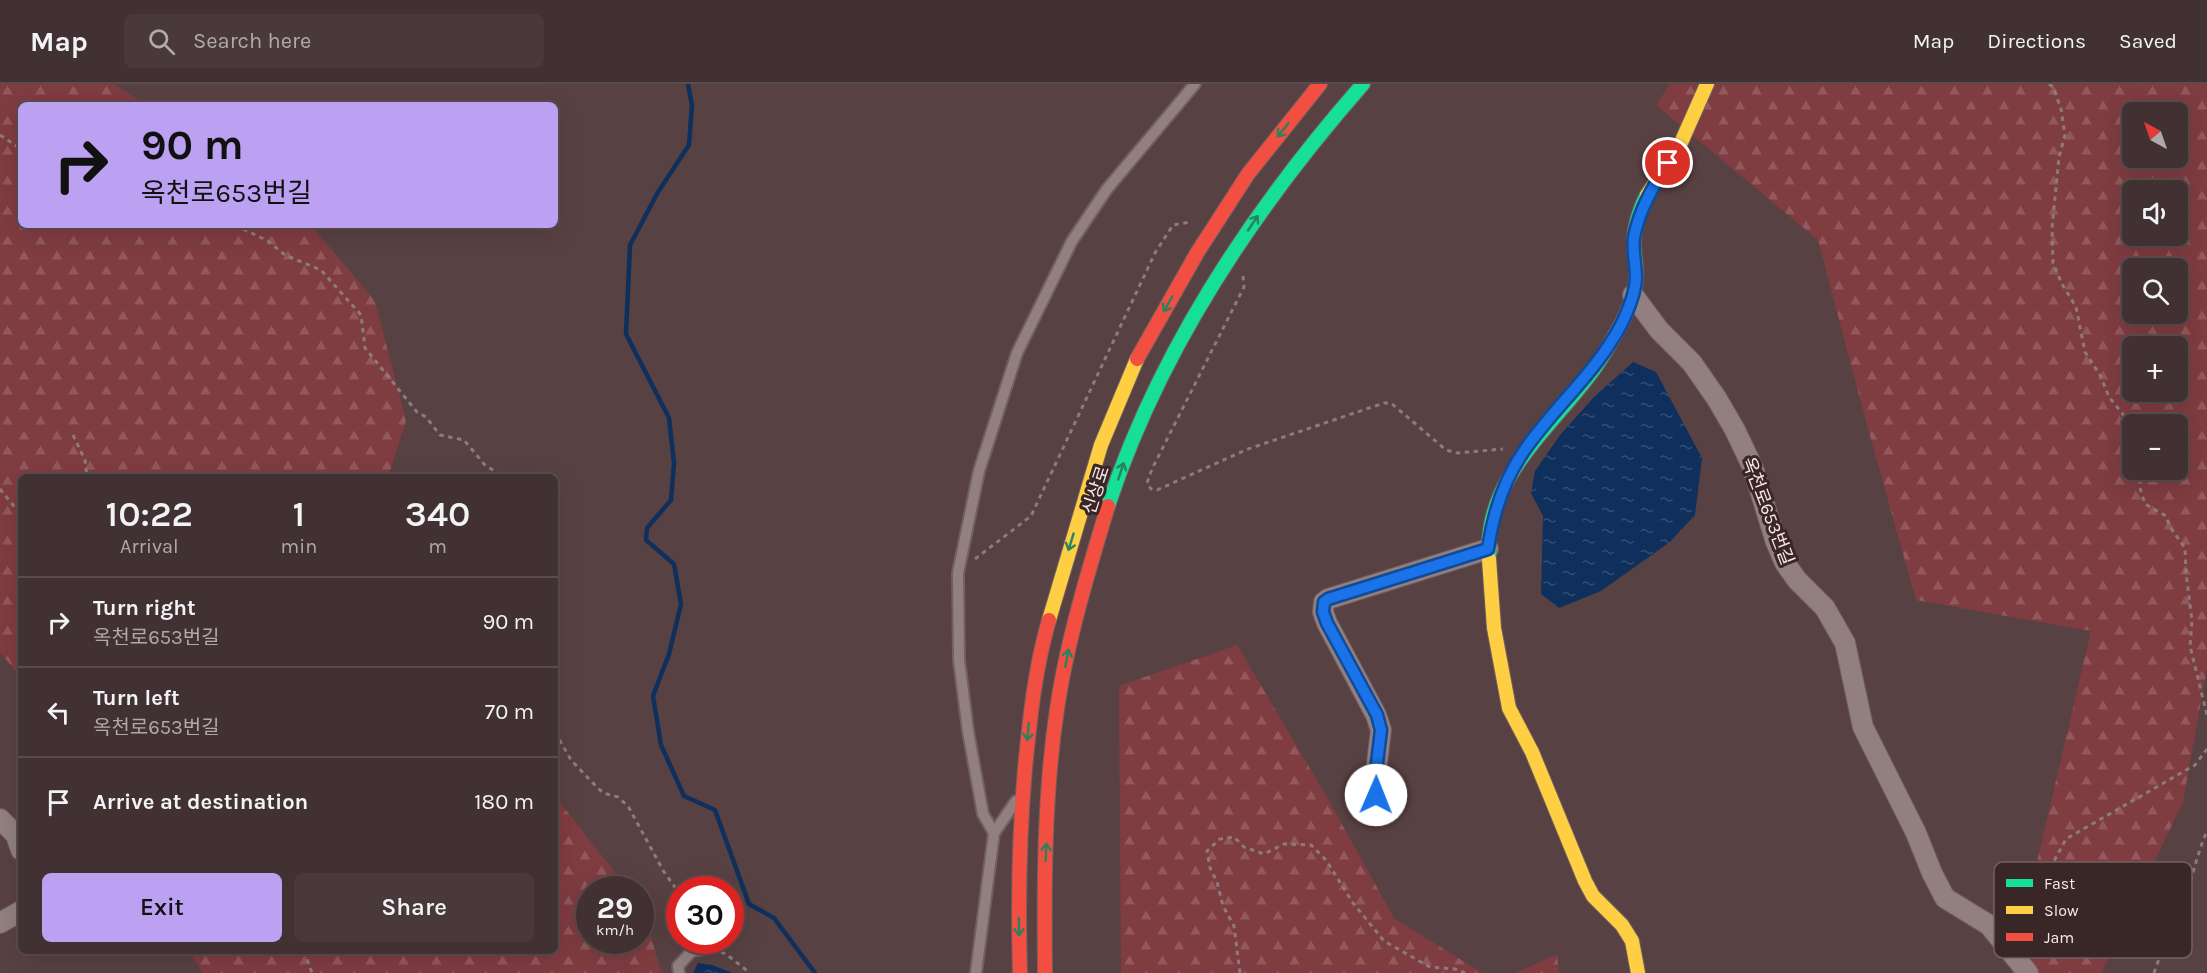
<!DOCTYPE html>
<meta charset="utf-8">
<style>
:root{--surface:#423132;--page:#49393a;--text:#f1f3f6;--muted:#aea9ac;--line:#5a4c4d;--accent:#bca0f2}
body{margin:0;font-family:Karla,"Noto Sans KR",sans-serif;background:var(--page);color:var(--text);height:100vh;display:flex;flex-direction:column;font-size:22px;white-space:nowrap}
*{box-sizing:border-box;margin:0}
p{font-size:20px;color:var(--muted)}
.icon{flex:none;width:33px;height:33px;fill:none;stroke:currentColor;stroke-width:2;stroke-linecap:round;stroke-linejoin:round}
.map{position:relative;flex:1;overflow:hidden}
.drawer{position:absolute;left:18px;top:390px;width:540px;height:480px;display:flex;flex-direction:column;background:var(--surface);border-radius:9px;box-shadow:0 6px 24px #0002,0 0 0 2px var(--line)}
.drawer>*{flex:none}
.hud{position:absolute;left:18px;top:18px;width:540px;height:126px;border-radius:9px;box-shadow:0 6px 24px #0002,0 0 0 2px var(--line);background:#bca0f2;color:#111;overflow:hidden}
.needle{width:39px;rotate:320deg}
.tools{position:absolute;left:2122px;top:18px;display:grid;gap:12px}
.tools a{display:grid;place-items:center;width:66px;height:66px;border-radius:9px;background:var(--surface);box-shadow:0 6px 24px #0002,0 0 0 2px var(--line);font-size:30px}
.speed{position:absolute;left:576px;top:792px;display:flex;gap:12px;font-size:30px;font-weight:700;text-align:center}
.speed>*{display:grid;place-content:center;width:78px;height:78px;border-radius:50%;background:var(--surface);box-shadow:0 6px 24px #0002,0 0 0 2px var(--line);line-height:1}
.speed small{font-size:15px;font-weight:400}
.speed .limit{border:9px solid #d22;background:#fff;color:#111}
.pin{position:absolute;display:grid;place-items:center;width:51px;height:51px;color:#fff;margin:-26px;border:3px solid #fff;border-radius:50%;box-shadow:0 2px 6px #0007}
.me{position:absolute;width:66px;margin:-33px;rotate:1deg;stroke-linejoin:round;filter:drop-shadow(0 0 4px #0008)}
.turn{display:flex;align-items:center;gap:21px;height:126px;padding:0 24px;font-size:27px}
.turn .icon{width:78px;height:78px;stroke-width:2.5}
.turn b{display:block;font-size:42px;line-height:51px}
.eta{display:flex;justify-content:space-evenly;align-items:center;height:102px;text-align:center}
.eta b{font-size:36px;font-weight:600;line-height:42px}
.cta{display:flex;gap:12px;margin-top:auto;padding:12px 24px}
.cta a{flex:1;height:69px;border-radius:9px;background:var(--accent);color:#111;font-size:24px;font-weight:600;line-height:69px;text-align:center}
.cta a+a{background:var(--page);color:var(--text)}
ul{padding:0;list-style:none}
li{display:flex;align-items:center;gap:18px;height:90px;padding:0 24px;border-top:2px solid var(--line)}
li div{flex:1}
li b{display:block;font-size:22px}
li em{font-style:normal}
header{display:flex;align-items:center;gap:36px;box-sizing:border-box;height:84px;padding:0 30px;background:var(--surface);border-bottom:2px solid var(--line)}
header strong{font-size:28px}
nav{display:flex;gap:33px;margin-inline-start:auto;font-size:21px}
.search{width:420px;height:54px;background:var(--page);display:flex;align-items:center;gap:15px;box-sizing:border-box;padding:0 21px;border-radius:9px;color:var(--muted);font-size:22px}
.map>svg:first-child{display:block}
.forest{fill:url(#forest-firs);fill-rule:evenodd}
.water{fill:url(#water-ripples)}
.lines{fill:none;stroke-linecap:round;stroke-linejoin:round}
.stream{stroke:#0f305c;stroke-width:4.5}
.lane-casing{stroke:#725f60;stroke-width:14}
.street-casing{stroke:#725f60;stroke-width:22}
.fast-casing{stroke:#725f60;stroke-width:16}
.slow-casing{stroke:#725f60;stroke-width:16}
.jam-casing{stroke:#725f60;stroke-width:16}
.path{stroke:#8c7b7c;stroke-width:3;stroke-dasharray:4.5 4.5;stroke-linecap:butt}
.lane{stroke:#928081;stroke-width:10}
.street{stroke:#928081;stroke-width:20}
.fast{stroke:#16e098;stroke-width:14}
.slow{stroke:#ffcf43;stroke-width:14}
.jam{stroke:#f24e42;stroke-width:14}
.oneway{stroke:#28835f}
.route-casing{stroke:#114b97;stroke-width:15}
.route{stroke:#1a73e8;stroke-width:10}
.labels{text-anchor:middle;stroke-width:6;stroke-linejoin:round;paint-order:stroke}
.street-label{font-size:18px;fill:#fce7e7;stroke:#392626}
.key{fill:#392626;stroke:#746060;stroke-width:1.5}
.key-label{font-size:16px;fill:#fce7e7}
</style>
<header>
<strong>Map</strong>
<div class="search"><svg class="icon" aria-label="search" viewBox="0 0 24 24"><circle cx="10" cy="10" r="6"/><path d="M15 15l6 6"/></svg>Search here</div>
<nav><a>Map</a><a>Directions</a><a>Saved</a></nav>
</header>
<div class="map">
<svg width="2207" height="889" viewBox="0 0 2207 889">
<defs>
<pattern id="forest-firs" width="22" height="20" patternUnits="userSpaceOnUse" patternTransform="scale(1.5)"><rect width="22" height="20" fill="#7f3c41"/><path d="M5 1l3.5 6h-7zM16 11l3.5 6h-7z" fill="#92585c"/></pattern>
<pattern id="water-ripples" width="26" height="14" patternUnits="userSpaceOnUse" patternTransform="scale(1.5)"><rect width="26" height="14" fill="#0f305c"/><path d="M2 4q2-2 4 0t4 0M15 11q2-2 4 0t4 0" fill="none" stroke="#334e73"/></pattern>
</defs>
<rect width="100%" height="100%" fill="#584142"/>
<g class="forest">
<path d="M 0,0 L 114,0 L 147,21 L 21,21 L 21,141 L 311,141 L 375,217 L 406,337 L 388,393 L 21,393 L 21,594 L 0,568 Z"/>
<path d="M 1670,0 L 2207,0 L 2207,584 L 2183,718 L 2101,889 L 2011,889 L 2091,547 L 1916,516 L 1864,330 L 1818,156 L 1656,21 ZM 2133,28 L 2178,28 L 2178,74 L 2133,74 ZM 2133,106 L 2178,106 L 2178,152 L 2133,152 ZM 2133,184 L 2178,184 L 2178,230 L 2133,230 ZM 2133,262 L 2178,262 L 2178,308 L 2133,308 ZM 2133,340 L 2178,340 L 2178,386 L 2133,386 Z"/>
<path d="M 1237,561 L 1328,715 L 1394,834 L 1482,889 L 1121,889 L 1119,602 Z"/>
<path d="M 555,712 L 628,805 L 590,806 L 590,856 L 640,856 L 641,822 L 644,826 L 661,889 L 203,889 L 189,867 L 555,867 Z"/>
<path d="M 1557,870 L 1559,889 L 1516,889 Z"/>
</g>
<g class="water">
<path d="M 1633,278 L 1656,288 L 1702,374 L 1695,431 L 1670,458 L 1601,507 L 1559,524 L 1541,510 L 1543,432 L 1531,409 L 1535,387 L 1560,351 L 1594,313 Z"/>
<path d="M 698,879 L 712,881 L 733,889 L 693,889 Z"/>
</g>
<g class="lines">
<path class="stream" d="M 688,0 L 692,21 L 689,61 L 658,108 L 630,161 L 626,250 L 669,334 L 674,379 L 671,416 L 647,444 L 646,456 L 674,480 L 681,520 L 669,570 L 653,612 L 661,661 L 684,712 L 715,726 L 749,820 L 774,834 L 815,889"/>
<defs>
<g id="lane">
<path d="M 994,749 L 983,730 L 968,647 L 959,576 L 958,489 L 979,387 L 1017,269 L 1072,157 L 1107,105 L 1195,0"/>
<path d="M 679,889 L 678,882 L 692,867 L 708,864"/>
<path d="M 976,889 L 994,749 L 1016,717"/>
</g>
<g id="street">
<path d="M 1633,211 L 1659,246 L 1692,279 L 1717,315 L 1735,346 L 1753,384 L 1776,458 L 1785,479 L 1797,496 L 1825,524 L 1845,559 L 1863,643 L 1916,749 L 1932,789 L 1945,814 L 1989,841 L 2028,889"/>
<path d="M 1376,711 L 1376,687 L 1381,646 L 1376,631 L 1327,539 L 1323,528 L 1324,518 L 1328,515 L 1488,465"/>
<path d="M 0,735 L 16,751 L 21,766"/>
<path d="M 0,839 L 21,827"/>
</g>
<g id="fast">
<path d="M 1108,422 C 1160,264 1255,123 1363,0"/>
<path d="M 1489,475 C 1483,393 1552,344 1594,285 C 1603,272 1612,257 1620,242 C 1627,229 1635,210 1636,195 C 1637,182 1633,167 1634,154 C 1635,141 1641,121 1647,111"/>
</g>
<g id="slow">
<path d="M 1647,111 L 1680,61 L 1707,0"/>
<path d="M 1489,475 L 1494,544 L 1509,624 L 1532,668 L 1585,797 L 1593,812 L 1622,841 L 1632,857 L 1638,889"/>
<path d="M 1049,536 L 1101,361 L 1137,275"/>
</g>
<g id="jam">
<path d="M 1137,275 L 1197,169 L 1248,90 L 1320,0"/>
<path d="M 1020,889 C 1018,820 1019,752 1025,684 C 1030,634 1035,584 1049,536"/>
<path d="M 1045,889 C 1044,801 1044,712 1057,625 C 1067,557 1088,488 1108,422"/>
</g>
</defs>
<use href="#lane" class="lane-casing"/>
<use href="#street" class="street-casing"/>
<use href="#fast" class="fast-casing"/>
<use href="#slow" class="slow-casing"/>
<use href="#jam" class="jam-casing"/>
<g class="path">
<path d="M 2049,0 L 2053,3 L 2061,25 L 2065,51 L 2059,73 L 2052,144 L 2053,179 L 2062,200 L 2076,223 L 2085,268 L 2100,291 L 2109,313 L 2126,334 L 2127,357 L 2133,366"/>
<path d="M 0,51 L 21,65"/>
<path d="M 235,141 L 268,157 L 285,171 L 321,186 L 361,231 L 365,264 L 417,328 L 426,333 L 440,351 L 464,356 L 484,380 L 503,393"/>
<path d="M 1243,192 L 1244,203 L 1152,385 L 1147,399 L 1151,405 L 1157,406 L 1248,365 L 1384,319 L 1391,319 L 1446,366 L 1457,369 L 1503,365"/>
<path d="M 73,351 L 85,376 L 87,393"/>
<path d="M 2140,386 L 2140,404 L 2145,420 L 2166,432 L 2170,443 L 2185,464 L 2186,489 L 2192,537 L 2190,562 L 2207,631"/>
<path d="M 0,405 L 21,431"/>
<path d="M 975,475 L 1031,432 L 1155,169 L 1173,141 L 1191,138"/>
<path d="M 555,648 L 571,676 L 589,695 L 603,709 L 618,713 L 628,722 L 664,788 L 680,810"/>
<path d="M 2014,846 L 2035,800 L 2054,777 L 2066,755 L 2195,681 L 2207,665"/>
<path d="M 304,867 L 312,889"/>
<path d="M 721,868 L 726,870 L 750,889"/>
<path d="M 1240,889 L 1234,842 L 1223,822 L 1217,798 L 1210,784 L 1207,767 L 1220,755 L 1234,753 L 1244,763 L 1264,770 L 1284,760 L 1311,761 L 1326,776 L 1353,819 L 1384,857 L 1430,883 L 1455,885 L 1465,889"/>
<path d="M 2154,889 C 2162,865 2174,843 2183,819 C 2192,795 2197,770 2207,747"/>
</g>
<use href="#lane" class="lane"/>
<use href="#street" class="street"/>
<use href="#fast" class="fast"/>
<use href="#slow" class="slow"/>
<use href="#jam" class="jam"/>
</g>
<defs><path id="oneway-shaft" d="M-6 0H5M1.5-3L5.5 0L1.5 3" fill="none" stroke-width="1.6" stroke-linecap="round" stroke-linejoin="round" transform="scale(1.5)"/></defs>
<g class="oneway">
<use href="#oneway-shaft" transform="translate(1283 46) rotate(129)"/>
<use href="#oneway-shaft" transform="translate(1253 139) rotate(-56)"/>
<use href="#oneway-shaft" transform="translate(1168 220) rotate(120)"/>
<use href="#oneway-shaft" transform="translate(1121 387) rotate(-72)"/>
<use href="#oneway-shaft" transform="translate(1071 458) rotate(107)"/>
<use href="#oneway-shaft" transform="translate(1067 574) rotate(-79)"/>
<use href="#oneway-shaft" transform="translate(1028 648) rotate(95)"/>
<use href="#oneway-shaft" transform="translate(1046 768) rotate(-88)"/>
<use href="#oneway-shaft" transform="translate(1019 843) rotate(89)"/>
</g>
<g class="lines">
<defs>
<path id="route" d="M 1376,711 L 1376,687 L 1381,646 L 1377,631 L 1327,539 L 1323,528 L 1324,518 L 1328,515 L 1488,465 C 1493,430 1503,397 1524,367 C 1554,323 1595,290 1621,241 C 1628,227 1635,210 1636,194 C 1636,180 1632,166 1634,153 C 1640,124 1653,103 1668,79"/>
</defs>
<use href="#route" class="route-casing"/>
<use href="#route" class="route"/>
</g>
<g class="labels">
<g class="street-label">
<text transform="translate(1096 406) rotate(-72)" y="6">신상로</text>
<text transform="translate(1768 427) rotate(69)" y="6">옥천로653번길</text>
</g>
</g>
<rect x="1994" y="778" width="198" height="96" rx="9" class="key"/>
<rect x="2006" y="795" width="27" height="8" fill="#16e098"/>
<rect x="2006" y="822" width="27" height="8" fill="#ffcf43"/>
<rect x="2006" y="849" width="27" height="8" fill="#f24e42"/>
<g class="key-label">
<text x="2044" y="805">Fast</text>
<text x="2044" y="832">Slow</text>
<text x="2044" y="859">Jam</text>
</g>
</svg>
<div class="tools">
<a><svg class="needle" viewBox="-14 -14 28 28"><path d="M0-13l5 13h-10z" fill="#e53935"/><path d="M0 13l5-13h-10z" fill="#aea9ac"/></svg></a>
<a><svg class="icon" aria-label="sound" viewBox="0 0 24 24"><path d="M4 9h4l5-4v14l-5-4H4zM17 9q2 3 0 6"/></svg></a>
<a><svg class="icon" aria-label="search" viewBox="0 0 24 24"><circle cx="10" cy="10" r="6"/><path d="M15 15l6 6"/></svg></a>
<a>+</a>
<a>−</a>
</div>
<div class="speed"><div>29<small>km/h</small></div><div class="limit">30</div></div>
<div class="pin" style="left:1668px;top:79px;background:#d93025"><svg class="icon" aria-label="arrive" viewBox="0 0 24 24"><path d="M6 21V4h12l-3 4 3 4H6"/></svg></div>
<svg class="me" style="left:1376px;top:711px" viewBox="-20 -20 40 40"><circle r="19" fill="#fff"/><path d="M0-13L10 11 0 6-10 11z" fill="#1a73e8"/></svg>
<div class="hud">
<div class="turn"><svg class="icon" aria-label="right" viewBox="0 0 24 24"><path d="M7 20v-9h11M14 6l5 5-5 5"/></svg><div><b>90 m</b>옥천로653번길</div></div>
</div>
<section class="drawer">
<div class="eta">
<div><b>10:22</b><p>Arrival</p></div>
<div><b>1</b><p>min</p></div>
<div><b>340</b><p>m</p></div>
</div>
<ul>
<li><svg class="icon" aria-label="right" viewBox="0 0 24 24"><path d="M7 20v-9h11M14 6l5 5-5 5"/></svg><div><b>Turn right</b><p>옥천로653번길</p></div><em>90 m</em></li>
<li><svg class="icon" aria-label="left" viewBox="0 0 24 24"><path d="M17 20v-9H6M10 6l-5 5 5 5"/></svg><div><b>Turn left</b><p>옥천로653번길</p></div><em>70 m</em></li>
<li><svg class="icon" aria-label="arrive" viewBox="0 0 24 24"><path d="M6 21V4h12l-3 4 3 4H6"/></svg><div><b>Arrive at destination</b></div><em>180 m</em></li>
</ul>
<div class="cta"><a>Exit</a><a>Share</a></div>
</section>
</div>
